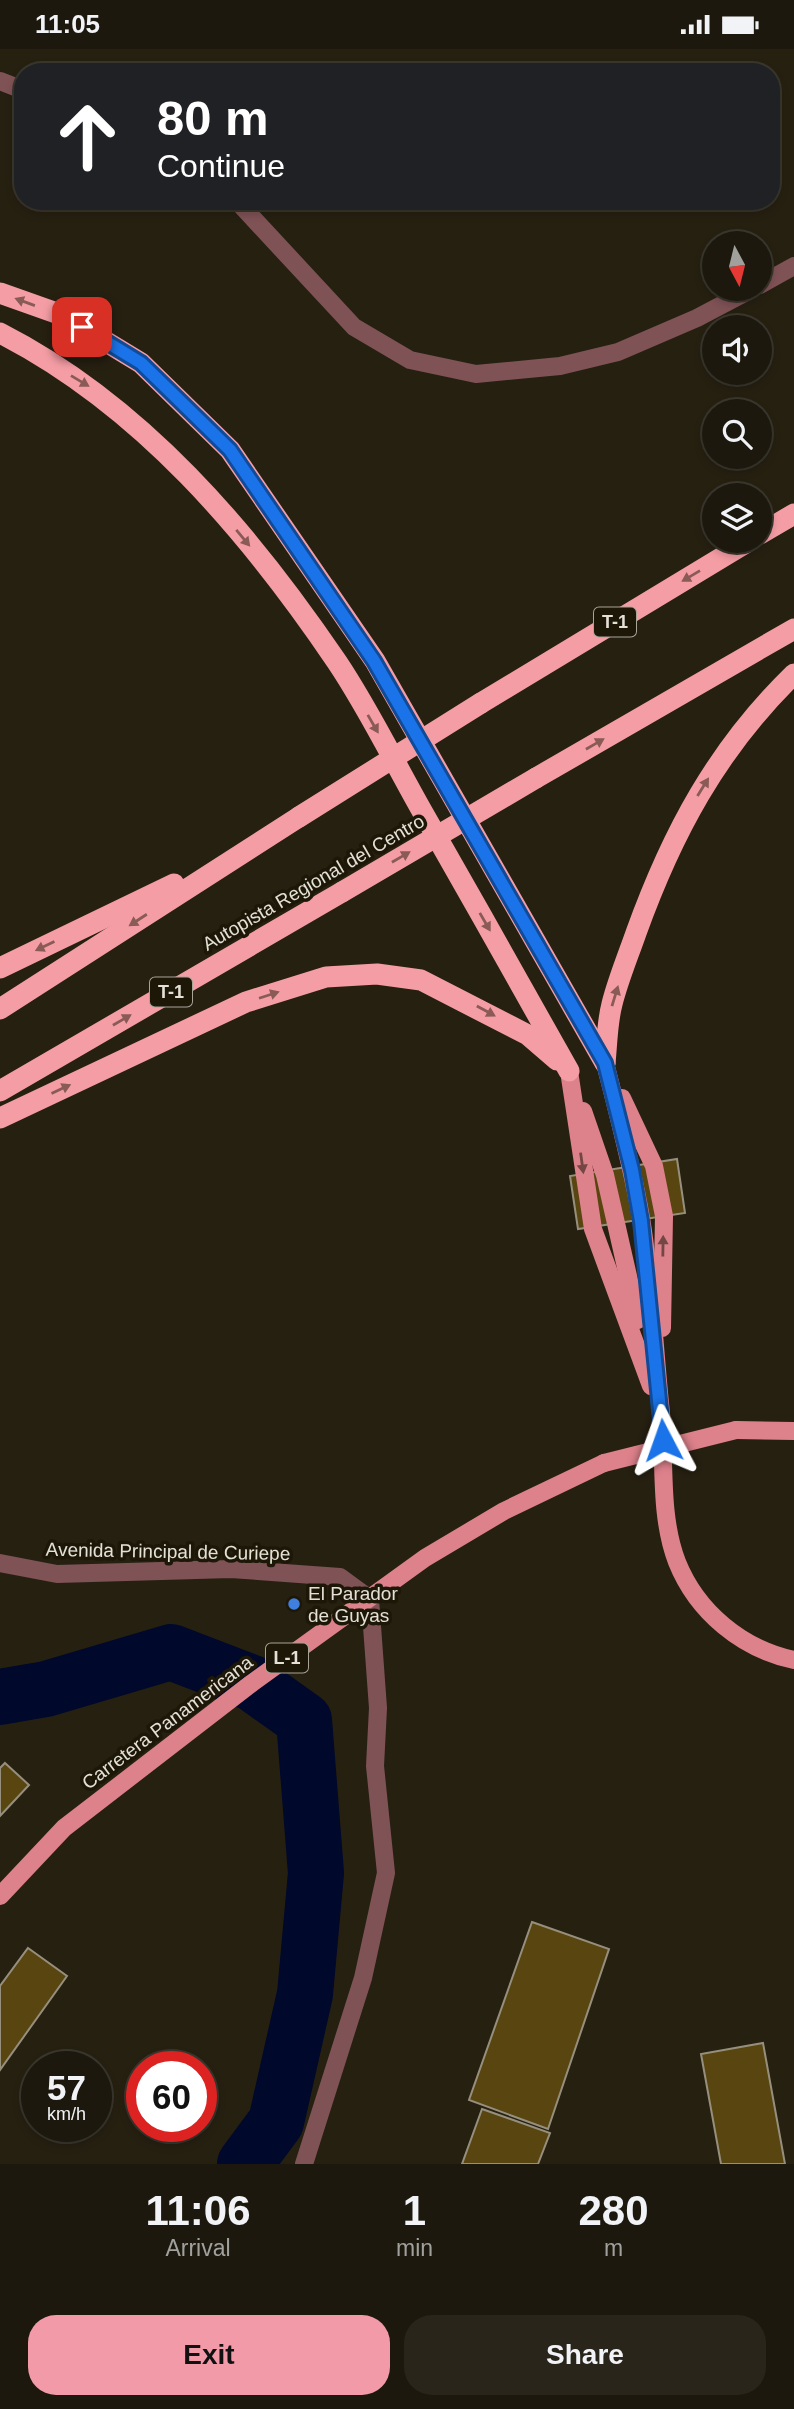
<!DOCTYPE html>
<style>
:root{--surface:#1c180d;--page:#29251b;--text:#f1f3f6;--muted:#a0a09d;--line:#3a372e;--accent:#f39aa9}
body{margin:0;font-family:Helvetica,sans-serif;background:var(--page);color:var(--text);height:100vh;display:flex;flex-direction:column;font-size:26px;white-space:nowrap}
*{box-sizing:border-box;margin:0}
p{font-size:23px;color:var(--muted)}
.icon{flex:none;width:38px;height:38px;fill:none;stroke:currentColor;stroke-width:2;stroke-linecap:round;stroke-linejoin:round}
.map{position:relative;height:2115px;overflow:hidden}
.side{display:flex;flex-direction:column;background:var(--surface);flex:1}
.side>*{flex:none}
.top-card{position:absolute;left:14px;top:14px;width:766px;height:147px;border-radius:28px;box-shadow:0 4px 10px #0003,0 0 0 2px var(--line);background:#202124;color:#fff;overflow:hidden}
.needle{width:46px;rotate:173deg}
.controls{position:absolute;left:702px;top:182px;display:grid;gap:14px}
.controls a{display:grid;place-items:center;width:70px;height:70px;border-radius:50%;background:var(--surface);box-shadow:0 4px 10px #0003,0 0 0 2px var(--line);font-size:35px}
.speed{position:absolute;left:21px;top:2002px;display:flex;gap:14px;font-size:35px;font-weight:700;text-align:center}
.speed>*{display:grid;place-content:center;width:91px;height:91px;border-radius:50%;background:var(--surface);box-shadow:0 4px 10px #0003,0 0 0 2px var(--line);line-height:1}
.speed small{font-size:18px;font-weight:400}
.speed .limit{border:10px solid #d22;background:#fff;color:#111}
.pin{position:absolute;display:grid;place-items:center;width:60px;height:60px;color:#fff;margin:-30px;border-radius:14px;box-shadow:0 4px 10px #0006}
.me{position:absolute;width:77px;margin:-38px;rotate:356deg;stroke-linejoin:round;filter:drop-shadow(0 0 5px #0008)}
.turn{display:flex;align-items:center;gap:24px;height:147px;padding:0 28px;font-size:32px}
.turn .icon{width:91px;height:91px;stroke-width:2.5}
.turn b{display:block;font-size:49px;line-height:60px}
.eta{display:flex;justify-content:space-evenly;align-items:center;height:119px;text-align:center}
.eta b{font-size:42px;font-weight:700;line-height:49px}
.action{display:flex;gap:14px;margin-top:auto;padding:14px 28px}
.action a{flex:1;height:80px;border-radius:28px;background:var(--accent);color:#111;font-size:28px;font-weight:700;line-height:80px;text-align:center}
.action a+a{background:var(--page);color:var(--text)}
.status{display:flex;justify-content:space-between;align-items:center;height:49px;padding:0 35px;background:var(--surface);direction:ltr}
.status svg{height:19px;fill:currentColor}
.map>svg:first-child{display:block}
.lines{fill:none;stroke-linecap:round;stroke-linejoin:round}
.river{stroke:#00082b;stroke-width:56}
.building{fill:#584510;stroke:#968f7d;stroke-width:2}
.minor{stroke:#7f5256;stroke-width:18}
.major{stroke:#dd818b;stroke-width:18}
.highway{stroke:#f59da5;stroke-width:21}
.major-bridge{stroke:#dd818b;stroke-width:18}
.highway-bridge{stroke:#f59da5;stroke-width:21}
.oneway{fill:#895a56}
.oneway2{fill:#734743}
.route-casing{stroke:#114b97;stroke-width:18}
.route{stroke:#1a73e8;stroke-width:12}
.shop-dot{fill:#3f7fe0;stroke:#1d1708;stroke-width:2.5}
.labels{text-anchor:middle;stroke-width:7;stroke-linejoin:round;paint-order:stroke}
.shield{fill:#1d1708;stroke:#a8a498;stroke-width:2}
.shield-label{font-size:18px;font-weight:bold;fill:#e4e0d6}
.street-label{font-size:19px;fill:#e4e0d6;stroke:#1d1708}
.poi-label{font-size:19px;fill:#e4e0d6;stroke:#1d1708;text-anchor:start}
</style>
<div class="status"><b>11:05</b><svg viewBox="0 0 49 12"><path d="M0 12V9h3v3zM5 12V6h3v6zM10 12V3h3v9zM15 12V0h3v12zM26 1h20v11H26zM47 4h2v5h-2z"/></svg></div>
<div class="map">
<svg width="794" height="2115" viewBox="0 0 794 2115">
<rect width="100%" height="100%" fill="#262011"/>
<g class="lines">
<path class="river" d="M 0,1648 L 46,1640 L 171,1603 L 252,1634 L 304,1671 L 316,1824 L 305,1945 L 276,2073 L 245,2115"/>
</g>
<g class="building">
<path d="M 677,1110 L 685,1164 L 578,1180 L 570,1127 Z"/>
<path d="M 5,1714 L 29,1736 L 0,1767 L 0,1719 Z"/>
<path d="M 532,1873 L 609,1900 L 548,2080 L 469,2051 Z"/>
<path d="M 28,1899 L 67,1927 L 0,2021 L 0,1937 Z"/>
<path d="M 763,1994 L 785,2115 L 721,2115 L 701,2005 Z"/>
<path d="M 482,2060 L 550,2084 L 538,2115 L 462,2115 Z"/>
</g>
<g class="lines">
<g class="minor">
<path d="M 0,32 L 23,41"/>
<path d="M 237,152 L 354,278 L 410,311 L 476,325 L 560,317 L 618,303 L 697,269 L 752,240"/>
<path d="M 760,236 L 794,217"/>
<path d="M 0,1514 L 57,1525 L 231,1520 L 340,1528 L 370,1550 L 378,1659 L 375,1717 L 386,1824 L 363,1929 L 304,2115"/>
</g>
<g class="major">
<path d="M 605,1014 C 618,1065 632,1117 641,1169 C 651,1230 654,1293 660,1354 C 666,1405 658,1464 677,1513 C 697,1563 742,1600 794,1611"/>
<path d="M 569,1022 L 593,1180 L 651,1337"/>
<path d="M 622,1049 L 654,1117 L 664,1167 L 662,1279"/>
<path d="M 583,1062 L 605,1126 L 638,1271"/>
<path d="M 736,1381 L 794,1382"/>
<path d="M 0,1847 L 64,1779 L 252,1634 L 425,1509 L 504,1462 L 604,1414"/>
</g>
<g class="highway">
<path d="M 0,244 L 62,266 L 141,314 L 230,401 L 375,612 L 605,1014"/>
<path d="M 0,284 C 141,356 249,483 337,613 C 370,662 396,717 426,769 C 474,853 522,938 569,1022"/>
<path d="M 760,485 L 794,465"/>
<path d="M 481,654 L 749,492"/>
<path d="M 536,729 L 794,580"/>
<path d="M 0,919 L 174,835"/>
<path d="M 0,960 L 299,768"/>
<path d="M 605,1014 C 607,995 607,974 612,955 C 618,931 628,907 636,884 C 672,784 717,700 794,625"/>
<path d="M 0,1042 L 342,843"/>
<path d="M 0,1069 L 246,953 L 326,928 L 377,925 L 421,931 L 528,986 L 557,1011"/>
</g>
<path class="major-bridge" d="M 604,1414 L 736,1381"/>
<g class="highway-bridge">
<path d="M 299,768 L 481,654"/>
<path d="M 342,843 L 536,729"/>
</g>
</g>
<defs><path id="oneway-solid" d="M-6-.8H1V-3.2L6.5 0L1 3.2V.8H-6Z" transform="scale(1.75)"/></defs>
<g class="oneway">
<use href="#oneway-solid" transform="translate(25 253) rotate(-160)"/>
<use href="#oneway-solid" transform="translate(80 332) rotate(31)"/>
<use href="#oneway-solid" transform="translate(243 489) rotate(50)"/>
<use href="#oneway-solid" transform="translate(691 527) rotate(149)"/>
<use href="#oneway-solid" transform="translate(373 675) rotate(60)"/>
<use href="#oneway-solid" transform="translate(595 695) rotate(-30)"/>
<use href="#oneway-solid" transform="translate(703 738) rotate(-58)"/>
<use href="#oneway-solid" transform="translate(401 808) rotate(-30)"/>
<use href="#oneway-solid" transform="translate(138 871) rotate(147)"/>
<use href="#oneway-solid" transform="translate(485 873) rotate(60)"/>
<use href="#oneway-solid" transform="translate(45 897) rotate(154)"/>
<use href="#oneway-solid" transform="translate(269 946) rotate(-18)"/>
<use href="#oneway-solid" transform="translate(615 947) rotate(-73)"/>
<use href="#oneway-solid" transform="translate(486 962) rotate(29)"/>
<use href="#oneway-solid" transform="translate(122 971) rotate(-30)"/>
<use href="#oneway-solid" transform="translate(61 1040) rotate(-25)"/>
</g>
<g class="oneway2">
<use href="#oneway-solid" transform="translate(582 1114) rotate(82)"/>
<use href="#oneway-solid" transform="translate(663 1197) rotate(-89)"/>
</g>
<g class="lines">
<defs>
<path id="route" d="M 82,278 L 141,314 L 230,401 L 374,612 L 605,1014 L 632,1121 L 641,1172 L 663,1391"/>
</defs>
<use href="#route" class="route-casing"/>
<use href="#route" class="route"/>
</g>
<circle class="shop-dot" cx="294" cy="1555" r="7"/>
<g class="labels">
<g class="shield">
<rect x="594" y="558.5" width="42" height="29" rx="5"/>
<rect x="150" y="928.5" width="42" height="29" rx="5"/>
<rect x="266" y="1594.5" width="42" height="29" rx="5"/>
</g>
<g class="shield-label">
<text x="615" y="579">T-1</text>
<text x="171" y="949">T-1</text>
<text x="287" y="1615">L-1</text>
</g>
<g class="street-label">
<text transform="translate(313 833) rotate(-30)" y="7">Autopista Regional del Centro</text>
<text transform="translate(168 1502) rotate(1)" y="7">Avenida Principal de Curiepe</text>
<text transform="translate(167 1673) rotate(-37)" y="7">Carretera Panamericana</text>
</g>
<g class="poi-label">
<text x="308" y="1551">El Parador<tspan x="308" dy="22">de Guyas</tspan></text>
</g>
</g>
</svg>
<div class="controls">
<a><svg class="needle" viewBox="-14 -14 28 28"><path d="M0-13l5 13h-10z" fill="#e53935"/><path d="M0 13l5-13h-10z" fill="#a0a09d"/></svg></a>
<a><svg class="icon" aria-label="sound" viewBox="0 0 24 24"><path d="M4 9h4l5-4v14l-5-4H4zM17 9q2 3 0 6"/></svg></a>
<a><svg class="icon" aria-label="search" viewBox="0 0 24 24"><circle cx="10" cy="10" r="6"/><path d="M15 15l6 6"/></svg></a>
<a><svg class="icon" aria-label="layers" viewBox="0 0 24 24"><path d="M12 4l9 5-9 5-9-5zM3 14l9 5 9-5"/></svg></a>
</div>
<div class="speed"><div>57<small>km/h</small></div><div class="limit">60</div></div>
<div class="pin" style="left:82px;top:278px;background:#d93025"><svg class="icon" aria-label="arrive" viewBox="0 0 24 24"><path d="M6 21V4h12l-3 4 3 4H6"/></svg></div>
<svg class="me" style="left:663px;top:1391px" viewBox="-20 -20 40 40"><path d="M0-17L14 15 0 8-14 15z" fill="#1a73e8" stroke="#fff" stroke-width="4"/></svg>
<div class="top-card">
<div class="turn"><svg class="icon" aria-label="ahead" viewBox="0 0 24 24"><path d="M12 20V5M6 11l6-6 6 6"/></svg><div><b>80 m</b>Continue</div></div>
</div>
</div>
<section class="side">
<div class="eta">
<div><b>11:06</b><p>Arrival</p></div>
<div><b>1</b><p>min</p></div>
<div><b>280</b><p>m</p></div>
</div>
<div class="action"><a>Exit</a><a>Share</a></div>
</section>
